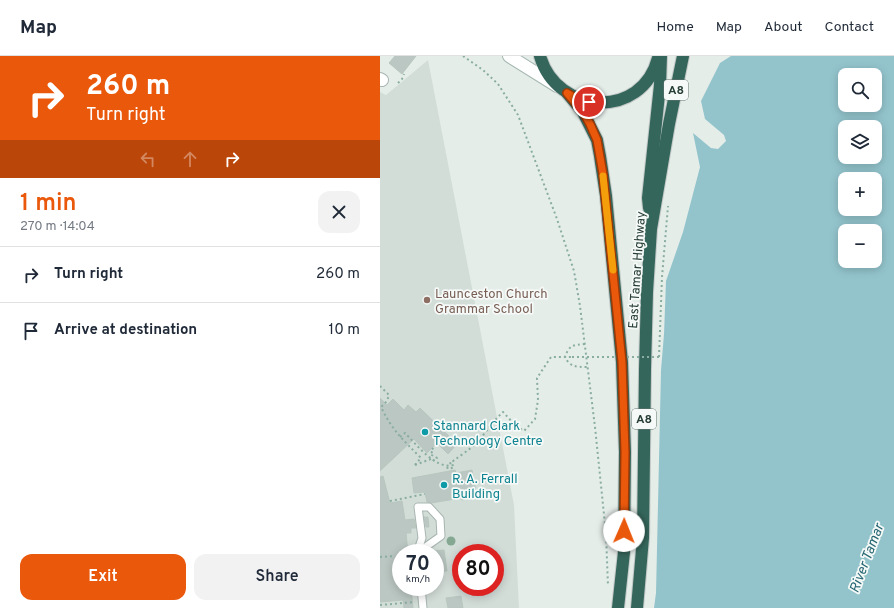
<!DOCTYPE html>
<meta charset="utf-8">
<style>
:root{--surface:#fff;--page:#f2f2f3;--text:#1f2937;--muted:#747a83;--line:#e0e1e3;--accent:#ea580c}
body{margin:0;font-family:Overpass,sans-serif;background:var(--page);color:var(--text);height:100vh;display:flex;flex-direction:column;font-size:15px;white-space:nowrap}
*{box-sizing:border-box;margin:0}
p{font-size:13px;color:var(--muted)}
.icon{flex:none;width:22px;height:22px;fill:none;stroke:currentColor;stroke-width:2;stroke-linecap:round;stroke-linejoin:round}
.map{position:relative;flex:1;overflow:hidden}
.sheet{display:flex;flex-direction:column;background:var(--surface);width:380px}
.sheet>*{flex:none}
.banner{background:#ea580c;color:#fff;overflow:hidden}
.tools{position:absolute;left:458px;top:12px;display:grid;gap:8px}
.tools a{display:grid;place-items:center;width:44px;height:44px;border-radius:8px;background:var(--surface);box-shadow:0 2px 10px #0003;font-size:20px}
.speed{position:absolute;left:12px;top:488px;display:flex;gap:8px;font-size:20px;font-weight:700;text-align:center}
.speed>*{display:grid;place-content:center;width:52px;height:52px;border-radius:50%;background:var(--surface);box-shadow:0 2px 10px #0003;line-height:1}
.speed small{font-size:10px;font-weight:400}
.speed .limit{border:6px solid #d22;background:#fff;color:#111}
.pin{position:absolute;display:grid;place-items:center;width:34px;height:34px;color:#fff;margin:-17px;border:2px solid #fff;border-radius:50%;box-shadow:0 1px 4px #0007}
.me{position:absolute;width:44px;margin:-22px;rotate:1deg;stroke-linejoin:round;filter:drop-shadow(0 0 3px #0008)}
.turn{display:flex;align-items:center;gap:14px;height:84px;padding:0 20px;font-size:18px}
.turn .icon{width:52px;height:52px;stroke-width:2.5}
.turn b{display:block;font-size:28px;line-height:34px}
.lanes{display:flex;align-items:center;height:38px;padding:0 20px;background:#0003;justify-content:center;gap:20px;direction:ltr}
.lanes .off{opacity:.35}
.round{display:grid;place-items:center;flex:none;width:42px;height:42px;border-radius:12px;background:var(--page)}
.overview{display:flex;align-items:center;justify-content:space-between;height:68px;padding:0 20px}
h1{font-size:24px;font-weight:600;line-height:30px;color:var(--accent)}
.cta{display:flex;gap:8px;margin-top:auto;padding:8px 20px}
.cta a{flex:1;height:46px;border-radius:12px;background:var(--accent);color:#fff;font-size:16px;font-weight:600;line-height:46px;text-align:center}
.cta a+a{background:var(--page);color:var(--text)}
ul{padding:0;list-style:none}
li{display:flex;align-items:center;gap:12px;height:56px;padding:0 20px;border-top:1px solid var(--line)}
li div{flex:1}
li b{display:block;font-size:15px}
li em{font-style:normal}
header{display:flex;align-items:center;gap:24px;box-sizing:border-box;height:56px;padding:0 20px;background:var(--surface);border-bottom:1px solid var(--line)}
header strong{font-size:19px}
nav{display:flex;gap:22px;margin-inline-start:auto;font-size:14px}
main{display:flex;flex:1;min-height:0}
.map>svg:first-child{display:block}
.built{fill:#d3ddd8;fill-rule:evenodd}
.water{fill:#93c4cc;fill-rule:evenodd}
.building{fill:#bbc7c2;stroke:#b8c6c0}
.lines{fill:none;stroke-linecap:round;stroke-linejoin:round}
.lane-casing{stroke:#a8b5b0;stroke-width:9}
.street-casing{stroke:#a8b5b0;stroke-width:14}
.secondary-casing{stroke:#a5b7b1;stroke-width:14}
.highway-casing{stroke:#c2c9c7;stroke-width:14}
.path{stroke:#89ada1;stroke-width:2;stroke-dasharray:2 3;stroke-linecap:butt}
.lane{stroke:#fff;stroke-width:7}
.street{stroke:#fff;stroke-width:12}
.secondary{stroke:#fff;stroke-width:12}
.highway{stroke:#35665b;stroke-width:12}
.path-bridge{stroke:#89ada1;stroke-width:2;stroke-dasharray:2 3;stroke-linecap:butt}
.tree{fill:#84a892}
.route-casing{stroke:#983908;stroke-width:10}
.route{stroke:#ea580c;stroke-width:7}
.slow{stroke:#f59e0b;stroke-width:7}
.education-dot{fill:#8d6e63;stroke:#f5f9f7;stroke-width:1.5}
.culture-dot{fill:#0f9aa8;stroke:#f5f9f7;stroke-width:1.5}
.labels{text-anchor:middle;stroke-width:3.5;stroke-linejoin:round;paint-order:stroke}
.shield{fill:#f5f9f7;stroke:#647570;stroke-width:1}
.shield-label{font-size:12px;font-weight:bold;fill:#263d36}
.street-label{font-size:13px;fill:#263d36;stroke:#f5f9f7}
.education-label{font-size:13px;fill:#785e54;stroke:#f5f9f7;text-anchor:start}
.culture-label{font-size:13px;fill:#0d838f;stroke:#f5f9f7;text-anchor:start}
.water-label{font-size:14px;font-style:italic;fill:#266773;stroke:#f5f9f7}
</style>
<header>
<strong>Map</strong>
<nav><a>Home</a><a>Map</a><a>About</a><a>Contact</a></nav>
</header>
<main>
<section class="sheet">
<div class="banner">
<div class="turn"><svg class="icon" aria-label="right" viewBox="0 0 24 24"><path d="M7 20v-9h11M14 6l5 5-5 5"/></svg><div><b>260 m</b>Turn right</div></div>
<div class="lanes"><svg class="icon off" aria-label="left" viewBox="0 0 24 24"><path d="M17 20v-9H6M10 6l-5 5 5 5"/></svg><svg class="icon off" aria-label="ahead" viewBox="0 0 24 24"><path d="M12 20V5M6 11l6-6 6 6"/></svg><svg class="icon" aria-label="right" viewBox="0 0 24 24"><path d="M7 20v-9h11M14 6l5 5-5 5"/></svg></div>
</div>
<div class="overview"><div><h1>1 min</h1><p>270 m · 14:04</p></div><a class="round"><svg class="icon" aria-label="close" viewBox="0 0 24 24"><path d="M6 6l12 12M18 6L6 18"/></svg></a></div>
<ul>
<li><svg class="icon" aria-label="right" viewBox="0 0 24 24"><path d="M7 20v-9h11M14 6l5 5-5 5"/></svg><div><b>Turn right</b></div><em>260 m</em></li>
<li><svg class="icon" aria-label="arrive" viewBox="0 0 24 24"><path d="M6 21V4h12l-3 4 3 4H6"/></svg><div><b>Arrive at destination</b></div><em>10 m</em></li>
</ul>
<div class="cta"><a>Exit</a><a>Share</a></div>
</section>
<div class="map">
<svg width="514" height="552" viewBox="0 0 514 552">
<rect width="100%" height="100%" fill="#e5ede9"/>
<path class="built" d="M 48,4 L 134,449 L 139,552 L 0,552 L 0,36 L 6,39 ZM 21,497 L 55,497 L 55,531 L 21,531 ZM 81,497 L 115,497 L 115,531 L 81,531 Z"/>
<path class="water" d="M 351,0 L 514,0 L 514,552 L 274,552 L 276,537 L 281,314 L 284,278 L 286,225 L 303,176 L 320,111 L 313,77 L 331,92 L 338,93 L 346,85 L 344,79 L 325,63 L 321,45 L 340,7 ZM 465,19 L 495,19 L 495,49 L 465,49 ZM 465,71 L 495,71 L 495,101 L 465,101 ZM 465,123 L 495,123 L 495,153 L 465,153 ZM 465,175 L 495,175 L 495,205 L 465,205 Z"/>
<g class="building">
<path d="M 15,0 L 36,0 L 22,18 L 9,7 Z"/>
<path d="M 0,342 L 7,349 L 13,343 L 24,354 L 28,349 L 36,356 L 40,352 L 77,388 L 68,398 L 57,387 L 47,397 L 34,383 L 0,415 Z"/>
<path d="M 75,414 L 76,417 L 92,414 L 97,441 L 82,444 L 81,442 L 51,447 L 47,446 L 45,436 L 34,437 L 32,422 Z"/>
<path d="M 3,420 L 10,447 L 22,445 L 25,464 L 34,463 L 36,472 L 31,472 L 31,477 L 26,477 L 28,497 L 21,497 L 21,531 L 31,531 L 33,552 L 24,552 L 23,544 L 0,546 L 0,421 Z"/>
<path d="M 44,461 L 48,461 L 49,471 L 46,471 Z"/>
<path d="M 64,494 L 67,515 L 55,516 L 55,495 Z"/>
<path d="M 81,540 L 83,552 L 68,552 L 66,542 Z"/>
</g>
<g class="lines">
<defs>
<g id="lane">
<path d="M 37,497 L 42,482 L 38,451 L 49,451 L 60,463 L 61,480 L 37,497"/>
<path d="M 41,531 L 43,552"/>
</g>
<path id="street" d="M 0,23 L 2,24"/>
<path id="secondary" d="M 129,0 L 177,30"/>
<g id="highway">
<path d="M 160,0 C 177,59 262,64 278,2"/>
<path d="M 187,37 L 203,56 L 217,84 L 220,100 L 226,140 L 242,306 L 245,396 L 244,496 L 238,552"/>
<path d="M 269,152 L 268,142 L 280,29 L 281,0"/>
<path d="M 257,552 L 263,482 L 265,313 L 267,236 L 271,173 L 289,68 L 303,0"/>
</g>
</defs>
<use href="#lane" class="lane-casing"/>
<use href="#street" class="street-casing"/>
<use href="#secondary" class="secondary-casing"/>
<use href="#highway" class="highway-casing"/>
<g class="path">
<path d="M 83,0 L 103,14 L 118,28 L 138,59 L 177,163 L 194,215 L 200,250 L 215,371 L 226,478 L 228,530"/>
<path d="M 18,27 L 22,23 L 24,18"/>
<path d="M 205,288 C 193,289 189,289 185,301 C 190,311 196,311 207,311"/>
<path d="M 279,301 L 282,221 L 288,150"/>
<path d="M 0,330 L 9,339 L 7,345 L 1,351 C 12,374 23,384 41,402 L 34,410"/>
<path d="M 20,381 L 25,377 C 36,388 56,414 73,409 L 73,405"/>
<path d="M 52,392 L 54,394 L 50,398 L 57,402 L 53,405"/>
<path d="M 35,409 L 51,403"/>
<path d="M 67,411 L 69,415"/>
<path d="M 72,413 L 70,406 L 73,405 C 80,400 89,394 96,387 C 106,377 113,365 123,356 L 136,370 L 144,375 L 155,363 L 158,344 L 157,322 L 171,301 L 192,301"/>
<path d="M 10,445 L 45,438"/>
<path d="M 0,501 L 15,500"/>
<path d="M 0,549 L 35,546"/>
</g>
<use href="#lane" class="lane"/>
<use href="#street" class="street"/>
<use href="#secondary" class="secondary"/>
<use href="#highway" class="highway"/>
<path class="path-bridge" d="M 192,301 L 279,301"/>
</g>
<circle class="tree" cx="71" cy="485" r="4.5"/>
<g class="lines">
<defs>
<path id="route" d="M 209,46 L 197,43 L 187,37 L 203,56 L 210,68 L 217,84 L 223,118 L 242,306 L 245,396 L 244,475"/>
</defs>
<use href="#route" class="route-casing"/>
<use href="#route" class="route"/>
<path class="slow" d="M 223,120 L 233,214"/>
</g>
<circle class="education-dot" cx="47" cy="244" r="4"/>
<g class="culture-dot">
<circle cx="45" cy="376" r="4"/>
<circle cx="64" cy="429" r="4"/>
</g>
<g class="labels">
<g class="shield">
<rect x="284" y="24" width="24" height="20" rx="3"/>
<rect x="252" y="353" width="24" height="20" rx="3"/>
</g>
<g class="shield-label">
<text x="296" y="38">A8</text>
<text x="264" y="367">A8</text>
</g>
<g class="street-label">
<text transform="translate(256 214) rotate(-86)" y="5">East Tamar Highway</text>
</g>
<g class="education-label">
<text x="55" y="242">Launceston Church<tspan x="55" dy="15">Grammar School</tspan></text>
</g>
<g class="culture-label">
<text x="53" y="374">Stannard Clark<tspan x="53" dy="15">Technology Centre</tspan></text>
<text x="72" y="427">R. A. Ferrall<tspan x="72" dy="15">Building</tspan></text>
</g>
<g class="water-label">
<text transform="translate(486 502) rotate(-69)" y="5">River Tamar</text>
</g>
</g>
</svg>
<div class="tools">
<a><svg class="icon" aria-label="search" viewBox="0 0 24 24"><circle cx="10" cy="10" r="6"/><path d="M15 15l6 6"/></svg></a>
<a><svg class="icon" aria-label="layers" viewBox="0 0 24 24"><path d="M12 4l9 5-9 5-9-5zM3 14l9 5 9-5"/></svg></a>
<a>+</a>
<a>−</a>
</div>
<div class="speed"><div>70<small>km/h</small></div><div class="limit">80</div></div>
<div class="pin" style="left:209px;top:46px;background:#d93025"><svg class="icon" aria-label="arrive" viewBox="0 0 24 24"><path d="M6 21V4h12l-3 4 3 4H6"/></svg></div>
<svg class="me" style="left:244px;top:475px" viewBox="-20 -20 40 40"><circle r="19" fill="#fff"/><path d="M0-13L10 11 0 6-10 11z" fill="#ea580c"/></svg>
</div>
</main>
